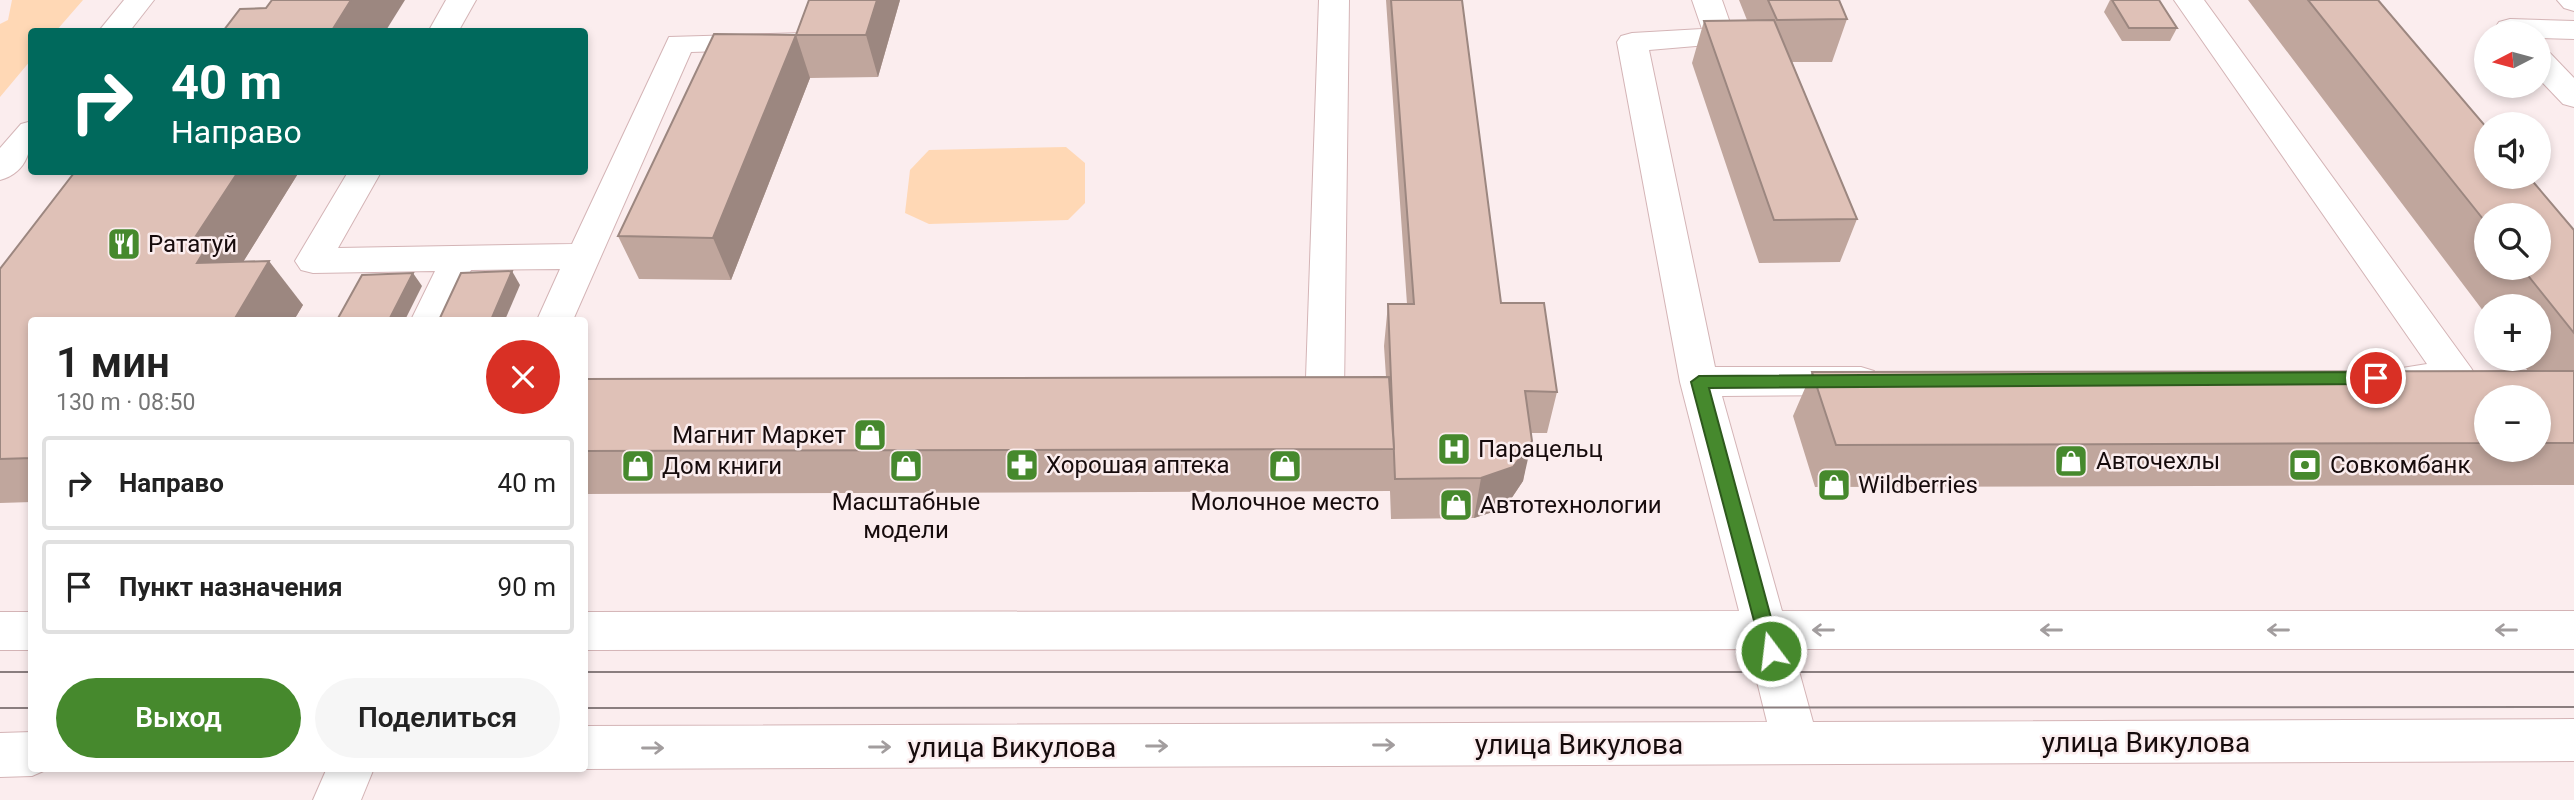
<!DOCTYPE html>
<html lang="ru">
<meta charset="utf-8">
<style>
:root{--surface:#fff;--page:#f6f6f6;--text:#222;--muted:#767676;--line:#e0e0e0;--accent:#46892d}
body{margin:0;font-family:Roboto,sans-serif;background:var(--page);color:var(--text);height:100vh;display:flex;flex-direction:column;font-size:26px;white-space:nowrap}
*{box-sizing:border-box;margin:0}
p{font-size:23px;color:var(--muted)}
.icon{flex:none;width:38px;height:38px;fill:none;stroke:currentColor;stroke-width:2;stroke-linecap:round;stroke-linejoin:round}
.map{position:relative;flex:1;overflow:hidden}
.drawer{position:absolute;left:28px;top:317px;width:560px;height:455px;display:flex;flex-direction:column;background:var(--surface);border-radius:7px;box-shadow:0 4px 10px #0003}
.drawer>*{flex:none}
.guide{position:absolute;left:28px;top:28px;width:560px;height:147px;border-radius:7px;box-shadow:0 4px 10px #0003;background:#00695c;color:#fff;overflow:hidden}
.needle{width:46px;rotate:264deg}
.controls{position:absolute;left:2474px;top:21px;display:grid;gap:14px}
.controls a{display:grid;place-items:center;width:77px;height:77px;border-radius:50%;background:var(--surface);box-shadow:0 4px 10px #0003;font-size:35px}
.pin{position:absolute;display:grid;place-items:center;width:60px;height:60px;color:#fff;margin:-30px;border:4px solid #fff;border-radius:50%;box-shadow:0 2px 7px #0007}
.me{position:absolute;width:77px;margin:-38px;rotate:345deg;stroke-linejoin:round;filter:drop-shadow(0 0 5px #0008)}
.turn{display:flex;align-items:center;gap:24px;height:147px;padding:0 28px;font-size:32px}
.turn .icon{width:91px;height:91px;stroke-width:2.5}
.turn b{display:block;font-size:49px;line-height:60px}
.round{display:grid;place-items:center;flex:none;width:74px;height:74px;border-radius:37px;background:var(--page)}
.summary{display:flex;align-items:center;justify-content:space-between;height:119px;padding:0 28px}
h1{font-size:42px;font-weight:600;line-height:52px}
.cta{display:flex;gap:14px;margin-top:auto;padding:14px 28px}
.cta a{flex:1;height:80px;border-radius:42px;background:var(--accent);color:#fff;font-size:28px;font-weight:600;line-height:80px;text-align:center}
.cta a+a{background:var(--page);color:var(--text)}
ul{padding:0;list-style:none}
li{display:flex;align-items:center;gap:21px;height:94px;margin:0 14px 10px;padding:0 14px;border:4px solid var(--line);border-radius:7px}
li div{flex:1}
li b{display:block;font-size:26px}
li em{font-style:normal}
.map>svg:first-child{display:block}
.green{fill:#ffd8b5}
.lines{fill:none;stroke-linecap:round;stroke-linejoin:round}
.minor-casing{stroke:#d4b4b6;stroke-width:2}
.minor{fill:#fff;fill-rule:evenodd}
.tram{stroke:#8a7e7f;stroke-width:2}
.wall{fill:#c0a69d;fill-rule:evenodd}
.shaded-wall{fill:#9c8780}
.building{fill:#dfc1b7;stroke:#9c8780;stroke-width:2}
.oneway{stroke:#a29d9e}
.route{fill:#46892d;stroke:#2e591d;stroke-width:2}
.labels{text-anchor:middle;stroke-width:5;stroke-linejoin:round;paint-order:stroke}
.poi-label{font-size:24px;fill:#160b0c;stroke:#fbedee;text-anchor:start}
.near-street-label{font-size:28px;fill:#160b0c;stroke:#fbedee}
</style>
<div class="map">
<svg width="2574" height="800" viewBox="0 0 2574 800">
<rect width="100%" height="100%" fill="#fbedee"/>
<g class="green">
<path d="M 12,0 L 83,0 L 56,31 L 32,32 L 31,60 L 0,97 L 0,24 L 8,20 Z"/>
<path d="M 1066,147 L 1085,163 L 1085,203 L 1068,220 L 929,224 L 905,213 L 910,170 L 929,150 Z"/>
</g>
<g class="lines">
<defs>
<g id="minor">
<path d="M 124,0 L 154,0 L 129,32 L 98,32 Z"/>
<path d="M 446,0 L 476,0 L 458,32 L 428,32 Z"/>
<path d="M 814,0 L 844,0 L 826,48 L 691,52 L 573,320 L 537,320 L 560,269 L 471,270 L 447,320 L 411,320 L 435,271 L 313,273 L 301,270 L 295,261 L 348,172 L 381,172 L 338,248 L 572,244 L 669,37 L 803,33 Z"/>
<path d="M 1319,0 L 1349,0 L 1344,393 L 1339,403 C 1319,410 1296,410 1276,403 L 1271,393 L 1276,383 L 1306,378 Z"/>
<path d="M 1692,0 L 1722,0 L 1735,37 L 1731,43 L 1649,50 L 1715,367 L 1861,367 L 1874,371 L 1880,381 L 1874,391 L 1861,395 L 1722,396 L 1782,611 L 2574,611 L 2574,649 L 1793,649 L 1813,722 L 2574,719 L 2574,761 L 584,769 L 581,768 L 584,768 L 584,726 L 1767,722 L 1749,649 L 584,650 L 584,612 L 1739,611 L 1680,382 L 1617,42 L 1621,36 L 1632,33 L 1702,29 Z"/>
<path d="M 2174,0 L 2204,0 L 2471,368 L 2477,378 L 2471,388 C 2450,395 2423,395 2402,388 L 2396,378 L 2402,368 L 2427,364 Z"/>
<path d="M 2557,0 L 2574,0 L 2574,11 L 2564,8 Z"/>
<path d="M 2510,19 L 2574,21 L 2574,39 L 2539,38 L 2539,33 L 2499,33 L 2495,28 L 2499,22 Z"/>
<path d="M 2539,51 L 2550,53 L 2574,78 L 2574,107 L 2563,104 L 2539,79 Z"/>
<path d="M 32,121 C 32,147 29,172 0,180 L 0,148 L 21,124 Z"/>
<rect x="0" y="612" width="32" height="38"/>
<path d="M 32,732 L 32,768 L 48,769 L 32,776 L 0,777 L 0,733 Z"/>
<path d="M 327,768 L 374,768 L 361,800 L 313,800 Z"/>
</g>
</defs>
<use href="#minor" class="minor-casing"/>
<use href="#minor" class="minor"/>
<g class="tram">
<path d="M 0,672 L 32,672"/>
<path d="M 584,672 L 2574,672"/>
<path d="M 0,708 L 32,708"/>
<path d="M 584,708 L 2574,707"/>
</g>
</g>
<g class="wall">
<path d="M 900,0 L 878,77 L 810,78 L 731,280 L 639,279 L 618,236 L 796,35 Z"/>
<path d="M 1386,0 L 1462,0 L 1501,303 L 1557,392 L 1547,433 L 1531,433 L 1523,481 L 1505,508 L 1474,518 L 1391,519 L 1390,491 L 584,494 L 584,379 L 1386,377 L 1384,346 L 1388,304 L 1407,304 Z"/>
<path d="M 1739,0 L 1839,0 L 1847,19 L 1832,62 L 1792,62 L 1857,219 L 1840,262 L 1759,263 L 1692,63 L 1704,21 L 1747,20 Z"/>
<path d="M 2110,0 L 2159,0 L 2177,28 L 2170,41 L 2122,41 L 2104,12 Z"/>
<path d="M 2248,0 L 2378,0 L 2574,230 L 2574,485 L 1815,487 L 1793,416 L 1812,372 L 2528,371 L 2519,359 L 2539,359 L 2539,306 L 2487,306 L 2487,316 ZM 2487,215 L 2539,268 L 2487,268 ZM 2487,397 L 2539,397 L 2539,450 L 2487,450 Z"/>
<path d="M 240,9 L 385,32 L 225,32 L 224,30 Z"/>
<path d="M 299,172 L 243,262 L 303,305 L 294,320 L 32,320 L 32,502 L 0,503 L 0,269 Z"/>
</g>
<g class="shaded-wall">
<path d="M 351,0 L 405,0 L 385,32 L 331,32 Z"/>
<path d="M 877,0 L 900,0 L 878,77 L 866,35 Z"/>
<path d="M 796,35 L 810,78 L 731,280 L 713,238 Z"/>
<path d="M 238,172 L 299,172 L 240,267 L 197,263 L 196,236 Z"/>
<path d="M 269,261 L 303,305 L 294,320 L 234,320 Z"/>
<path d="M 512,271 L 520,285 L 505,320 L 491,320 Z"/>
<path d="M 413,273 L 422,286 L 405,320 L 389,320 Z"/>
<path d="M 1532,441 L 1523,481 L 1505,508 L 1474,518 L 1481,478 Z"/>
</g>
<g class="building">
<path d="M 272,0 L 351,0 L 331,32 L 250,32 L 251,29 L 224,30 L 240,9 L 266,8 Z"/>
<path d="M 809,0 L 877,0 L 866,35 L 796,35 Z"/>
<path d="M 1391,0 L 1462,0 L 1501,303 L 1544,303 L 1557,392 L 1525,391 L 1532,441 L 1513,467 L 1481,478 L 1395,479 L 1388,304 L 1414,304 Z"/>
<path d="M 1768,0 L 1839,0 L 1847,19 L 1777,20 Z"/>
<path d="M 2112,0 L 2159,0 L 2177,28 L 2129,28 Z"/>
<path d="M 2308,0 L 2378,0 L 2487,128 L 2487,177 L 2529,177 L 2574,230 L 2574,333 L 2522,268 L 2539,268 L 2539,215 L 2487,215 L 2487,224 Z"/>
<path d="M 1774,20 L 1857,219 L 1774,220 L 1704,21 Z"/>
<path d="M 714,34 L 796,35 L 713,238 L 618,236 Z"/>
<path d="M 130,172 L 238,172 L 196,236 L 214,235 L 197,263 L 269,261 L 234,320 L 32,320 L 32,458 L 0,459 L 0,269 L 74,173 Z"/>
<path d="M 512,271 L 491,320 L 439,320 L 461,273 Z"/>
<path d="M 413,273 L 389,320 L 337,320 L 362,275 Z"/>
<path d="M 2574,371 L 2574,443 L 2539,443 L 2539,397 L 2487,397 L 2487,443 L 1836,445 L 1812,372 Z"/>
<path d="M 1389,377 L 1394,449 L 584,451 L 584,379 Z"/>
</g>
<defs><path id="oneway-shaft" d="M-6 0H5M1.5-3L5.5 0L1.5 3" fill="none" stroke-width="1.6" stroke-linecap="round" stroke-linejoin="round" transform="scale(1.75)"/></defs>
<g class="oneway">
<use href="#oneway-shaft" transform="translate(1823 630) rotate(180)"/>
<use href="#oneway-shaft" transform="translate(2051 630) rotate(180)"/>
<use href="#oneway-shaft" transform="translate(2278 630) rotate(180)"/>
<use href="#oneway-shaft" transform="translate(2506 630) rotate(180)"/>
<use href="#oneway-shaft" transform="translate(1384 745)"/>
<use href="#oneway-shaft" transform="translate(1157 746)"/>
<use href="#oneway-shaft" transform="translate(880 747)"/>
<use href="#oneway-shaft" transform="translate(653 748)"/>
</g>
<path class="route" d="M 2376,372 L 2384,378 L 2376,384 L 1709,388 L 1780,651 L 1778,657 L 1771,659 L 1765,657 L 1762,651 L 1691,382 L 1699,376 Z"/>
<defs>
<symbol id="restaurant-square" viewBox="-11 -11 22 22"><rect x="-9" y="-9" width="18" height="18" rx="4" fill="#46892d" stroke="#fbedee"/><path d="M-5-6h1v4h1v-4h1v4h1v-4h1v5L-1.5 .5V6h-2V.5L-5-1ZM5-6V6H3V1.5H1.5Q1.5-4 5-6Z" fill="#fff"/></symbol>
<symbol id="shop-square" viewBox="-11 -11 22 22"><rect x="-9" y="-9" width="18" height="18" rx="4" fill="#46892d" stroke="#fbedee"/><path d="M-5-2.5h2.3a2.7 3.5 0 0 1 5.4 0H5L5.5 6h-11ZM-1.5-2.5h3a1.5 2.3 0 0 0-3 0Z" fill="#fff"/></symbol>
<symbol id="hospital-square" viewBox="-11 -11 22 22"><rect x="-9" y="-9" width="18" height="18" rx="4" fill="#46892d" stroke="#fbedee"/><path d="M-5-5h3v3.5h4V-5h3V5h-3V1.5h-4V5h-3Z" fill="#fff"/></symbol>
<symbol id="pharmacy-square" viewBox="-11 -11 22 22"><rect x="-9" y="-9" width="18" height="18" rx="4" fill="#46892d" stroke="#fbedee"/><path d="M-2-6h4v4h4v4h-4v4h-4v-4h-4v-4h4Z" fill="#fff"/></symbol>
<symbol id="bank-square" viewBox="-11 -11 22 22"><rect x="-9" y="-9" width="18" height="18" rx="4" fill="#46892d" stroke="#fbedee"/><path d="M-6-4H6V4H-6ZM0-2.3a2.3 2.3 0 1 0 0 4.6a2.3 2.3 0 1 0 0-4.6Z" fill="#fff"/></symbol>
</defs>
<g fill-rule="evenodd">
<use href="#restaurant-square" x="105" y="225" width="38" height="38"/>
<use href="#shop-square" x="851" y="416" width="38" height="38"/>
<use href="#hospital-square" x="1435" y="430" width="38" height="38"/>
<use href="#shop-square" x="2052" y="442" width="38" height="38"/>
<use href="#pharmacy-square" x="1003" y="446" width="38" height="38"/>
<use href="#bank-square" x="2286" y="446" width="38" height="38"/>
<use href="#shop-square" x="619" y="447" width="38" height="38"/>
<use href="#shop-square" x="887" y="447" width="38" height="38"/>
<use href="#shop-square" x="1266" y="447" width="38" height="38"/>
<use href="#shop-square" x="1815" y="466" width="38" height="38"/>
<use href="#shop-square" x="1437" y="486" width="38" height="38"/>
</g>
<g class="labels">
<g class="poi-label">
<text x="148" y="252">Рататуй</text>
<text x="846" y="443" text-anchor="end">Магнит Маркет</text>
<text x="1478" y="457">Парацельц</text>
<text x="2096" y="469">Авточехлы</text>
<text x="1046" y="473">Хорошая аптека</text>
<text x="2330" y="473">Совкомбанк</text>
<text x="662" y="474">Дом книги</text>
<text x="1858" y="493">Wildberries</text>
<text x="906" y="510" text-anchor="middle">Масштабные<tspan x="906" dy="28">модели</tspan></text>
<text x="1285" y="510" text-anchor="middle">Молочное место</text>
<text x="1480" y="513">Автотехнологии</text>
</g>
<g class="near-street-label">
<text x="2146" y="752">улица Викулова</text>
<text x="1579" y="754">улица Викулова</text>
<text x="1012" y="757">улица Викулова</text>
</g>
</g>
</svg>
<div class="controls">
<a><svg class="needle" viewBox="-14 -14 28 28"><path d="M0-13l5 13h-10z" fill="#e53935"/><path d="M0 13l5-13h-10z" fill="#767676"/></svg></a>
<a><svg class="icon" aria-label="sound" viewBox="0 0 24 24"><path d="M4 9h4l5-4v14l-5-4H4zM17 9q2 3 0 6"/></svg></a>
<a><svg class="icon" aria-label="search" viewBox="0 0 24 24"><circle cx="10" cy="10" r="6"/><path d="M15 15l6 6"/></svg></a>
<a>+</a>
<a>−</a>
</div>
<div class="pin" style="left:2376px;top:378px;background:#d93025"><svg class="icon" aria-label="arrive" viewBox="0 0 24 24"><path d="M6 21V4h12l-3 4 3 4H6"/></svg></div>
<svg class="me" style="left:1771px;top:651px" viewBox="-20 -20 40 40"><circle r="17" fill="#46892d" stroke="#fff" stroke-width="3"/><path d="M0-11L8 9 0 5-8 9z" fill="#fff"/></svg>
<div class="guide">
<div class="turn"><svg class="icon" aria-label="right" viewBox="0 0 24 24"><path d="M7 20v-9h11M14 6l5 5-5 5"/></svg><div><b>40 m</b>Направо</div></div>
</div>
<section class="drawer">
<div class="summary"><div><h1>1 мин</h1><p>130 m · 08:50</p></div><a class="round" style="background:#d93025;color:#fff"><svg class="icon" aria-label="close" viewBox="0 0 24 24"><path d="M6 6l12 12M18 6L6 18"/></svg></a></div>
<ul>
<li><svg class="icon" aria-label="right" viewBox="0 0 24 24"><path d="M7 20v-9h11M14 6l5 5-5 5"/></svg><div><b>Направо</b></div><em>40 m</em></li>
<li><svg class="icon" aria-label="arrive" viewBox="0 0 24 24"><path d="M6 21V4h12l-3 4 3 4H6"/></svg><div><b>Пункт назначения</b></div><em>90 m</em></li>
</ul>
<div class="cta"><a>Выход</a><a>Поделиться</a></div>
</section>
</div>
